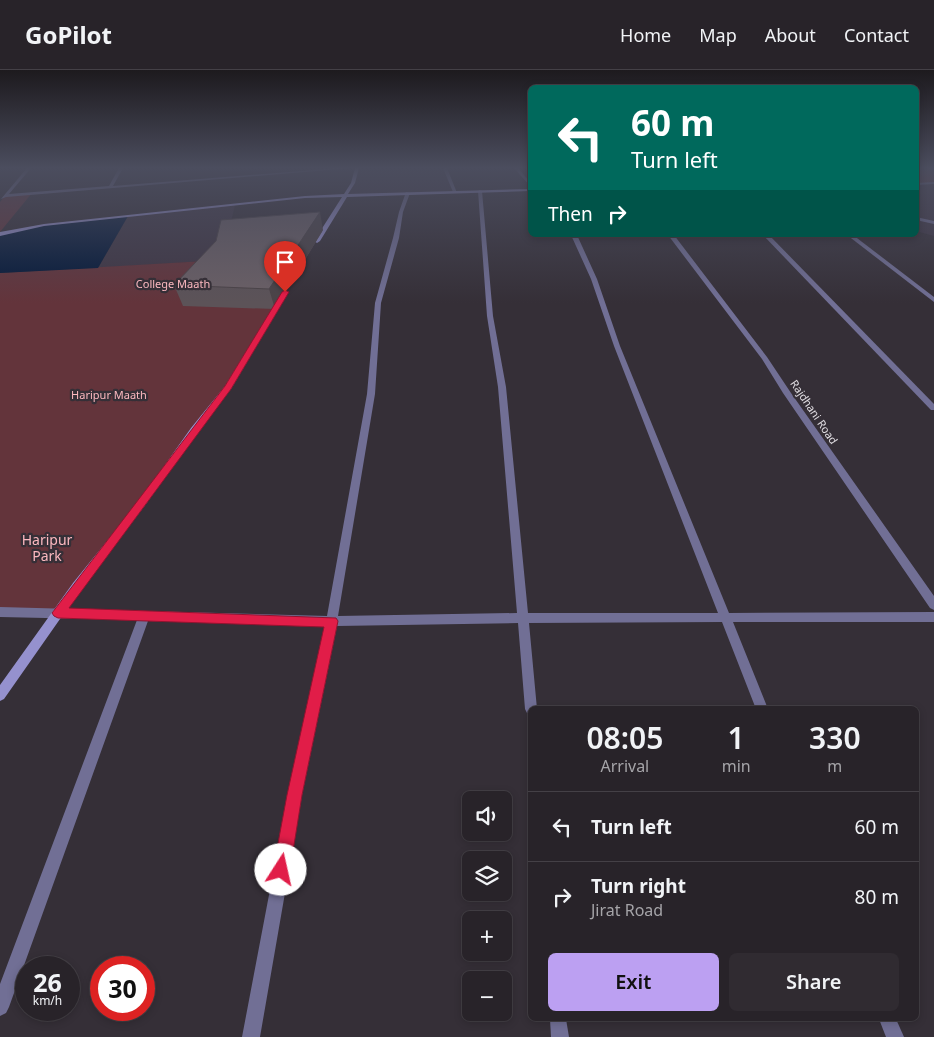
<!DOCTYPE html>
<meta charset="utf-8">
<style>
:root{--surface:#282329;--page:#302b31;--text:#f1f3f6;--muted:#a5a4a8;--line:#444046;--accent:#bca0f2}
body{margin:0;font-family:"Noto Sans",sans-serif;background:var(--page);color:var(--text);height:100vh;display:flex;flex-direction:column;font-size:19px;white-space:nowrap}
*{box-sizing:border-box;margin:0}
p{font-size:16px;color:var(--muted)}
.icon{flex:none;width:28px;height:28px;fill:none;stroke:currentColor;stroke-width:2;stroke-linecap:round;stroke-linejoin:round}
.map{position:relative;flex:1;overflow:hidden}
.sheet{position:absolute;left:528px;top:636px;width:391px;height:315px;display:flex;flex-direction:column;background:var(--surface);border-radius:8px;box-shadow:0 2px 8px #0003,0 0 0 1px var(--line)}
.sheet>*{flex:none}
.banner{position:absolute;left:528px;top:15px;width:391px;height:152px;border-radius:8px;box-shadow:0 2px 8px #0003,0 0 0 1px var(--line);background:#00695c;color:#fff;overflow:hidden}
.buttons{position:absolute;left:462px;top:721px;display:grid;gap:10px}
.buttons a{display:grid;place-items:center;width:50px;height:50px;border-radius:8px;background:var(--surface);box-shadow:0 2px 8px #0003,0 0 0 1px var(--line);font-size:25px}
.speed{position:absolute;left:15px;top:886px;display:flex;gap:10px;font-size:25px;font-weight:700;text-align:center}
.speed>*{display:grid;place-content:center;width:65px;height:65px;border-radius:50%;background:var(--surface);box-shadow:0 2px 8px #0003,0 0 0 1px var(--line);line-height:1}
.speed small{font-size:12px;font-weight:400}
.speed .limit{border:8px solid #d22;background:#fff;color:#111}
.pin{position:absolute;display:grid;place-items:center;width:42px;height:42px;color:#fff;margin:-51px -21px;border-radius:50% 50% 50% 0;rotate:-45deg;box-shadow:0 0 5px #0007}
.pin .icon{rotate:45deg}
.me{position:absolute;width:55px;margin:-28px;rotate:10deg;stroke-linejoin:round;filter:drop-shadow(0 0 4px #0008)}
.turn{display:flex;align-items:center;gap:18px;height:105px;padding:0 20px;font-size:22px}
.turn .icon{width:65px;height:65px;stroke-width:2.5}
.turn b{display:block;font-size:35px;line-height:42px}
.then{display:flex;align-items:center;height:48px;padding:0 20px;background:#0003;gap:10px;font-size:19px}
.eta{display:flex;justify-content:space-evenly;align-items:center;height:85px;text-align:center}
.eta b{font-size:30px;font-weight:600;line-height:35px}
.primary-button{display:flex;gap:10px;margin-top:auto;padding:10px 20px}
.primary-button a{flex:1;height:58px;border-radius:8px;background:var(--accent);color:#111;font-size:20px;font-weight:600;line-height:58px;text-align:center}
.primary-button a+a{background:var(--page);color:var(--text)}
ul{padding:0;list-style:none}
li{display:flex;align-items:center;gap:15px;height:70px;padding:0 20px;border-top:1px solid var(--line)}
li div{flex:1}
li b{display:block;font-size:19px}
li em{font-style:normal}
header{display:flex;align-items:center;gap:30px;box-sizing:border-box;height:70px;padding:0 25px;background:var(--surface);border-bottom:1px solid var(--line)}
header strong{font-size:24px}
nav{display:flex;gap:28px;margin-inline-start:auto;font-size:18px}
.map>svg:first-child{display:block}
.built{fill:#3f3644}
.green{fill:#63343b}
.water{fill:#031839}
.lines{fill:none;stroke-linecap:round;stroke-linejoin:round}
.street{fill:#716f95;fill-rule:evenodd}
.secondary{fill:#9591ce;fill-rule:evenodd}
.wall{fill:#5c5358}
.shaded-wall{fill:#4b4347}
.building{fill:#6b6066;stroke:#4b4347}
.route{fill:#e11d48;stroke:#92132f}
.labels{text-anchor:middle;stroke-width:4.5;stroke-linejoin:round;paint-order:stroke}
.far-park-label{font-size:11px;fill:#fcb8bf;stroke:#352f37}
.far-street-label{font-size:11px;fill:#e0dde2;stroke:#352f37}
.park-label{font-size:14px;fill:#fcb8bf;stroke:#352f37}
</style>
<header>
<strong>GoPilot</strong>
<nav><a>Home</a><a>Map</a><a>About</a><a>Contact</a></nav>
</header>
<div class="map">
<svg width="934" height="967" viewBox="0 0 934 967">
<rect width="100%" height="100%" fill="#352f37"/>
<g class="built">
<path d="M 357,98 L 446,98 L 455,122 L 345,125 L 353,113 Z"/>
<path d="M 916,104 L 934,105 L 934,166 L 916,161 Z"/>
<path d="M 235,135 L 222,190 L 98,198 L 128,146 Z"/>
</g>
<g class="green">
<path d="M 916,98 L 934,99 L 934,113 L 916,114 Z"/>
<path d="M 32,123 L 0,162 L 0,132 L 5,126 Z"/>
<path d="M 222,190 L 275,239 L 228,317 L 58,543 L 0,542 L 0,203 Z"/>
</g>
<path class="water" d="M 128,146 L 98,198 L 0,203 L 0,164 L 44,155 Z"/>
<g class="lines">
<g class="street">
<path d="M 27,98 L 31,98 L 9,124 L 109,116 L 119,98 L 123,98 L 113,116 L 339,98 L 352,98 L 6,127 L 1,129 Z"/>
<path d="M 443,98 L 447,98 L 457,123 L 453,122 Z"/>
<path d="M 514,98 L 518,98 L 530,112 L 530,116 Z"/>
<path d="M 928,98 L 934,98 L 934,100 L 929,99 Z"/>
<path d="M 934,112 L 934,114 L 916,115 L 916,113 Z"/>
<path d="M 480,120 L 482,121 L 493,246 L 506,317 L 528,543 L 718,543 L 614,276 L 591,209 L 571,165 L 577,165 L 597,209 L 620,276 L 729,543 L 934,542 L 934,552 L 733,552 L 768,639 L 756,639 L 722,552 L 529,553 L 537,639 L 530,639 L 530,645 L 527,643 L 525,639 L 518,553 L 337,556 L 302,725 L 260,967 L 242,967 L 288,725 L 325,556 L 148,551 L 9,937 L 6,943 L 0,946 L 0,914 L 137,550 L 0,547 L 0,537 L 327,546 L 367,324 L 375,233 L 393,168 L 399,142 L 406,122 L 410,123 L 403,142 L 399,168 L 381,233 L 375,324 L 338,546 L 517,543 L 498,317 L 487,246 L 478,121 Z"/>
<path d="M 916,147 L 934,151 L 934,154 L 916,150 Z"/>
<path d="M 668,165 L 674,165 L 767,287 L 791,323 L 934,526 L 934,540 L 930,538 L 783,323 L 762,289 Z"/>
<path d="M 763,165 L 769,165 L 934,334 L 934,340 L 931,340 Z"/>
<path d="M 847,165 L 853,165 L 934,227 L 934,232 Z"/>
<path d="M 550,949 L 566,949 L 569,967 L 551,967 Z"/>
<path d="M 879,949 L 896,949 L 904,967 L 886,967 Z"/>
</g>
<g class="secondary">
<path d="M 355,98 L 359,98 L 355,113 L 348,124 L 530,119 L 530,121 L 347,127 L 320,171 L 317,173 L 314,171 L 342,127 L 305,128 L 44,156 L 0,166 L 0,162 L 44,154 L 305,126 L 344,124 L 351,113 Z"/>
<path d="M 282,226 L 285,228 L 231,319 L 197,362 L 146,434 L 81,519 L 4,629 L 0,631 L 0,615 L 73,513 L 140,430 L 191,358 L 225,316 L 279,228 Z"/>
</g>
</g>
<path class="wall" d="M 323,160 L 275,239 L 183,236 L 174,215 Z"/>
<path class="shaded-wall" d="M 320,142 L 323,160 L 275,239 L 269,219 Z"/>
<path class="building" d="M 320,142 L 269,219 L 174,215 L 216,171 L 221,150 Z"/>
<linearGradient id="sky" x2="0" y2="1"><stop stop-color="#1d1a1e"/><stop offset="0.42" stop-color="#4b4d5e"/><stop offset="1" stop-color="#4b4d5e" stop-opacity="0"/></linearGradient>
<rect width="934" height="233" fill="url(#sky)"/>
<path class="route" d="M 285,220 L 289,222 L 231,319 L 69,538 L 336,548 L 338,551 L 302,725 L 290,800 L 287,806 L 281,808 L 275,806 L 273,800 L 287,725 L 324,557 L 58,548 L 54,546 L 52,543 L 225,316 L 282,222 Z"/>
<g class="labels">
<g class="far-park-label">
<text x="173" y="218">College Maath</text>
<text x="109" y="329">Haripur Maath</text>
</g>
<g class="far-street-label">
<text transform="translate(814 342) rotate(56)" y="4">Rajdhani Road</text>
</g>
<g class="park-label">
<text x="47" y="475">Haripur<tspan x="47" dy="16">Park</tspan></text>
</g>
</g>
</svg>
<div class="buttons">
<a><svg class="icon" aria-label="sound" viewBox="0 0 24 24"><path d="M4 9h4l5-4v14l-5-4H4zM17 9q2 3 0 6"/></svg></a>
<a><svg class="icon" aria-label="layers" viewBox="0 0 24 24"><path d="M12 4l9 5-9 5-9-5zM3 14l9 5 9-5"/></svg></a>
<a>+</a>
<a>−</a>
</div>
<div class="speed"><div>26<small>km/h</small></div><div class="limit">30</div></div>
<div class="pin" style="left:285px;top:222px;background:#d93025"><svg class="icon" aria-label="arrive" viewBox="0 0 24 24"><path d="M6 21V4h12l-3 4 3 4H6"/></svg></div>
<svg class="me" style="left:281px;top:800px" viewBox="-20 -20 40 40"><circle r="19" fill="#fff"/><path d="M0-13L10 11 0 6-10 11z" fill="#e11d48"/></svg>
<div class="banner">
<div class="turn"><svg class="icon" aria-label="left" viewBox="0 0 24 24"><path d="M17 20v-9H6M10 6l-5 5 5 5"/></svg><div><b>60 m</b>Turn left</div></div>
<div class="then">Then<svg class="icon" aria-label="right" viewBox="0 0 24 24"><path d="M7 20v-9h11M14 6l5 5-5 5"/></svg></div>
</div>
<section class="sheet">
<div class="eta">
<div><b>08:05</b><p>Arrival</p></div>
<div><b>1</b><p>min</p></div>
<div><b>330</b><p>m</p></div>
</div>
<ul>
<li><svg class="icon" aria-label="left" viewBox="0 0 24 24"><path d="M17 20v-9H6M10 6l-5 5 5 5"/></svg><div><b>Turn left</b></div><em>60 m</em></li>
<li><svg class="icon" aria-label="right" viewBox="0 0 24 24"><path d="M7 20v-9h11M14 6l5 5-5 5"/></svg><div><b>Turn right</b><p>Jirat Road</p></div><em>80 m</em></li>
</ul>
<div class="primary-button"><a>Exit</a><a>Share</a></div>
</section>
</div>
